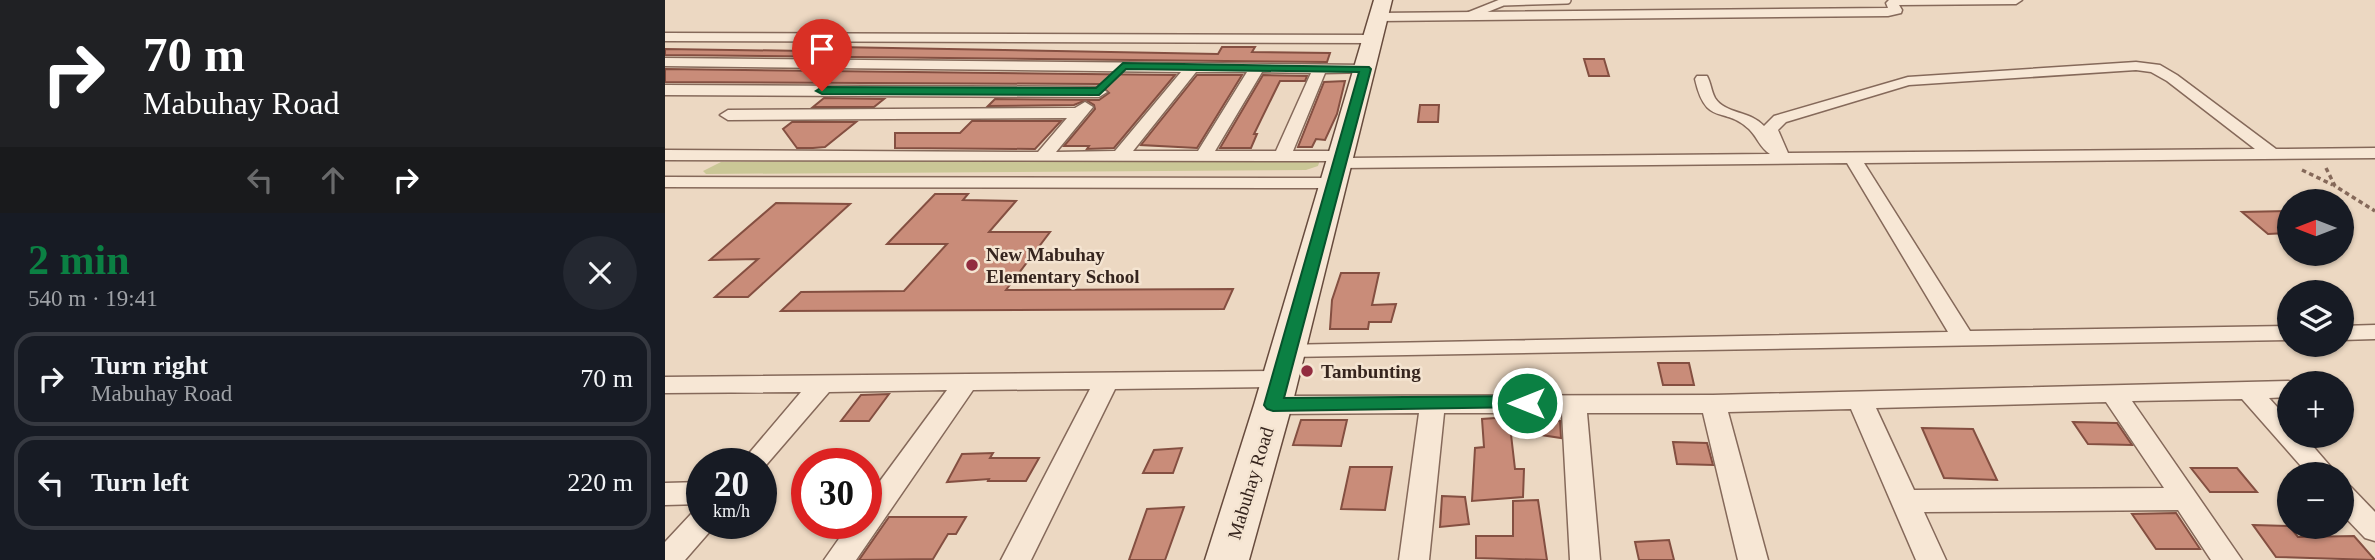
<!DOCTYPE html>
<meta charset="utf-8">
<style>
:root{--surface:#171b24;--page:#242831;--text:#f1f3f6;--muted:#9ea1a6;--line:#363941;--accent:#0b8043}
body{margin:0;font-family:Georgia,serif;background:var(--page);color:var(--text);height:100vh;display:flex;flex-direction:column;font-size:26px;white-space:nowrap}
*{box-sizing:border-box;margin:0}
p{font-size:23px;color:var(--muted)}
.icon{flex:none;width:38px;height:38px;fill:none;stroke:currentColor;stroke-width:2;stroke-linecap:round;stroke-linejoin:round}
.map{position:relative;flex:1;overflow:hidden}
.side{display:flex;flex-direction:column;background:var(--surface);width:665px}
.side>*{flex:none}
.top-card{background:#202124;color:#fff;overflow:hidden}
.needle{width:46px;rotate:270deg}
.buttons{position:absolute;left:1612px;top:189px;display:grid;gap:14px}
.buttons a{display:grid;place-items:center;width:77px;height:77px;border-radius:50%;background:var(--surface);box-shadow:0 2px 5px #0004;font-size:35px}
.speed{position:absolute;left:21px;top:448px;display:flex;gap:14px;font-size:35px;font-weight:700;text-align:center}
.speed>*{display:grid;place-content:center;width:91px;height:91px;border-radius:50%;background:var(--surface);box-shadow:0 2px 5px #0004;line-height:1}
.speed small{font-size:18px;font-weight:400}
.speed .limit{border:10px solid #d22;background:#fff;color:#111}
.pin{position:absolute;display:grid;place-items:center;width:60px;height:60px;color:#fff;margin:-72px -30px;border-radius:50% 50% 50% 0;rotate:-45deg;box-shadow:0 0 7px #0007}
.pin .icon{rotate:45deg}
.me{position:absolute;width:77px;margin:-38px;rotate:270deg;stroke-linejoin:round;filter:drop-shadow(0 0 5px #0008)}
.turn{display:flex;align-items:center;gap:24px;height:147px;padding:0 28px;font-size:32px}
.turn .icon{width:91px;height:91px;stroke-width:2.5}
.turn b{display:block;font-size:49px;line-height:60px}
.lanes{display:flex;align-items:center;height:66px;padding:0 28px;background:#0003;justify-content:center;gap:35px;direction:ltr}
.lanes .off{opacity:.35}
.round{display:grid;place-items:center;flex:none;width:74px;height:74px;border-radius:37px;background:var(--page)}
.overview{display:flex;align-items:center;justify-content:space-between;height:119px;padding:0 28px}
h1{font-size:42px;font-weight:600;line-height:52px;color:var(--accent)}
ul{padding:0;list-style:none}
li{display:flex;align-items:center;gap:21px;height:94px;margin:0 14px 10px;padding:0 14px;border:4px solid var(--line);border-radius:21px}
li div{flex:1}
li b{display:block;font-size:26px}
li em{font-style:normal}
main{display:flex;flex:1;min-height:0}
.map>svg:first-child{display:block}
.green{fill:#cac796}
.building{fill:#c98c79;stroke:#844f41;stroke-width:2}
.lines{fill:none;stroke-linecap:round;stroke-linejoin:round}
.lane-casing{stroke:#85695a;stroke-width:10}
.street-casing{stroke:#85695a;stroke-width:3}
.secondary-casing{stroke:#674b3d;stroke-width:3}
.path{stroke:#85695a;stroke-width:3.5;stroke-dasharray:4.5 3.5;stroke-linecap:butt}
.lane{stroke:#f7e7d5;stroke-width:7}
.street{fill:#f7e7d5;fill-rule:evenodd}
.secondary{fill:#f7e7d5;fill-rule:evenodd}
.route{fill:#0b8043;stroke:#07532c;stroke-width:2}
.poi-dot{fill:#922c3f;stroke:#f4e4d1;stroke-width:2.5}
.labels{text-anchor:middle;stroke-width:5;stroke-linejoin:round;paint-order:stroke}
.poi-label{font-size:19px;font-weight:bold;fill:#36251e;stroke:#f4e4d1;text-anchor:start}
.street-label{font-size:19px;fill:#36251e;stroke:#f4e4d1}
</style>
<main>
<section class="side">
<div class="top-card">
<div class="turn"><svg class="icon" aria-label="right" viewBox="0 0 24 24"><path d="M7 20v-9h11M14 6l5 5-5 5"/></svg><div><b>70 m</b>Mabuhay Road</div></div>
<div class="lanes"><svg class="icon off" aria-label="left" viewBox="0 0 24 24"><path d="M17 20v-9H6M10 6l-5 5 5 5"/></svg><svg class="icon off" aria-label="ahead" viewBox="0 0 24 24"><path d="M12 20V5M6 11l6-6 6 6"/></svg><svg class="icon" aria-label="right" viewBox="0 0 24 24"><path d="M7 20v-9h11M14 6l5 5-5 5"/></svg></div>
</div>
<div class="overview"><div><h1>2 min</h1><p>540 m · 19:41</p></div><a class="round"><svg class="icon" aria-label="close" viewBox="0 0 24 24"><path d="M6 6l12 12M18 6L6 18"/></svg></a></div>
<ul>
<li><svg class="icon" aria-label="right" viewBox="0 0 24 24"><path d="M7 20v-9h11M14 6l5 5-5 5"/></svg><div><b>Turn right</b><p>Mabuhay Road</p></div><em>70 m</em></li>
<li><svg class="icon" aria-label="left" viewBox="0 0 24 24"><path d="M17 20v-9H6M10 6l-5 5 5 5"/></svg><div><b>Turn left</b></div><em>220 m</em></li>
</ul>
</section>
<div class="map">
<svg width="1710" height="560" viewBox="0 0 1710 560">
<rect width="100%" height="100%" fill="#ecd8c2"/>
<path class="green" d="M 644,157 L 655,160 L 653,166 L 641,170 L 41,174 L 38,171 L 56,162 Z"/>
<g class="building">
<path d="M 171,47 L 553,54 L 557,47 L 590,47 L 587,52 L 665,53 L 662,62 L 0,55 L 0,49 L 142,51 L 166,50 Z"/>
<path d="M 919,59 L 939,59 L 944,76 L 924,76 Z"/>
<path d="M 0,69 L 510,75 L 449,148 L 422,149 L 424,146 L 399,146 L 430,109 L 429,105 L 421,100 L 409,105 L 323,106 L 330,99 L 434,100 L 444,93 L 434,84 L 0,82 Z"/>
<path d="M 532,75 L 577,75 L 532,148 L 476,145 Z"/>
<path d="M 598,75 L 642,76 L 640,81 L 615,81 L 589,134 L 592,134 L 586,148 L 555,148 Z"/>
<path d="M 680,81 L 672,114 L 660,140 L 651,139 L 647,147 L 633,147 L 659,82 Z"/>
<path d="M 159,98 L 219,99 L 209,107 L 148,107 Z"/>
<path d="M 755,105 L 774,105 L 773,122 L 753,122 Z"/>
<path d="M 307,121 L 396,121 L 370,149 L 230,148 L 230,133 L 295,133 Z"/>
<path d="M 127,122 L 191,122 L 160,147 L 148,148 L 132,148 L 118,129 Z"/>
<path d="M 270,194 L 303,194 L 298,200 L 351,201 L 324,232 L 385,232 L 341,290 L 568,289 L 559,309 L 116,311 L 136,292 L 239,291 L 282,244 L 222,244 Z"/>
<path d="M 111,203 L 185,204 L 83,297 L 50,297 L 93,259 L 45,260 Z"/>
<path d="M 1624,211 L 1624,233 L 1603,234 L 1577,212 Z"/>
<path d="M 676,273 L 714,273 L 707,305 L 731,304 L 726,322 L 704,322 L 703,329 L 665,329 L 667,300 Z"/>
<path d="M 993,363 L 1024,363 L 1029,385 L 998,385 Z"/>
<path d="M 224,394 L 204,421 L 176,421 L 196,395 Z"/>
<path d="M 844,417 L 850,469 L 859,469 L 858,497 L 807,501 L 810,448 L 819,447 L 817,419 Z"/>
<path d="M 852,418 L 895,421 L 896,438 L 850,431 Z"/>
<path d="M 636,420 L 682,420 L 676,446 L 628,445 Z"/>
<path d="M 1408,422 L 1452,423 L 1467,445 L 1423,444 Z"/>
<path d="M 1257,428 L 1308,429 L 1332,480 L 1279,478 Z"/>
<path d="M 1008,442 L 1042,443 L 1048,465 L 1012,464 Z"/>
<path d="M 517,448 L 508,473 L 478,473 L 489,450 Z"/>
<path d="M 328,453 L 325,458 L 374,458 L 361,481 L 323,481 L 324,479 L 282,482 L 297,454 Z"/>
<path d="M 685,467 L 727,467 L 720,510 L 676,509 Z"/>
<path d="M 1526,468 L 1572,468 L 1592,492 L 1545,492 Z"/>
<path d="M 777,496 L 800,497 L 804,524 L 775,527 Z"/>
<path d="M 873,500 L 882,560 L 811,558 L 811,536 L 848,536 L 848,501 Z"/>
<path d="M 519,507 L 500,560 L 464,560 L 482,509 Z"/>
<path d="M 1511,513 L 1535,549 L 1491,549 L 1467,514 Z"/>
<path d="M 224,517 L 301,517 L 291,534 L 283,534 L 268,559 L 194,560 Z"/>
<path d="M 1588,525 L 1624,526 L 1633,537 L 1689,536 L 1710,560 L 1611,557 Z"/>
<path d="M 1004,540 L 1009,560 L 974,560 L 970,542 Z"/>
</g>
<g class="lines">
<defs>
<path id="lane" d="M 803,16 L 838,2 L 902,0"/>
<g id="street">
<path d="M 1224,0 L 1357,0 L 1351,4 L 1234,5 L 1237,10 L 1236,13 L 1223,16 L 714,21 L 707,17 L 714,13 L 1223,8 L 1221,3 Z"/>
<path d="M 0,33 L 708,35 L 715,39 L 708,43 L 0,41 Z"/>
<path d="M 0,58 L 700,65 L 707,69 L 705,72 L 660,73 L 628,151 L 676,151 L 682,152 L 683,158 L 1105,154 C 1095,148 1093,138 1084,129 C 1059,105 1041,128 1030,79 L 1032,76 L 1042,76 C 1046,83 1046,91 1050,98 C 1060,114 1086,111 1099,126 L 1109,116 L 1243,77 L 1471,62 L 1495,65 L 1512,75 L 1611,149 L 1710,148 L 1710,158 L 1199,163 L 1305,331 L 1624,326 L 1624,340 L 623,357 L 615,355 L 611,350 L 615,345 L 1283,332 L 1182,163 L 674,168 L 668,167 L 667,161 L 0,160 L 0,150 L 373,152 L 402,118 L 63,120 L 55,115 L 63,110 L 410,108 L 420,102 L 428,107 L 391,152 L 450,151 L 516,72 L 0,66 ZM 1471,70 L 1486,72 L 1502,81 L 1590,149 L 1123,153 L 1113,130 L 1121,122 L 1244,85 ZM 531,72 L 582,72 L 533,151 L 468,151 ZM 597,72 L 646,73 L 611,151 L 550,151 Z"/>
<path d="M 0,85 L 434,87 L 442,92 L 434,97 L 0,95 Z"/>
<path d="M 0,177 L 669,178 L 678,183 L 669,188 L 0,187 Z"/>
<path d="M 1710,325 L 1710,339 L 1676,340 L 1676,326 Z"/>
<path d="M 615,371 L 623,373 L 627,379 L 623,385 L 615,387 L 450,389 L 366,560 L 336,560 L 425,389 L 308,390 L 191,560 L 159,560 L 185,523 L 201,523 L 201,500 L 282,390 L 164,392 L 96,471 L 96,464 L 75,464 L 136,392 L 0,393 L 0,377 Z"/>
<path d="M 1623,381 L 1632,383 L 1624,383 L 1624,397 L 1604,398 L 1624,420 L 1624,436 L 1639,436 L 1672,474 L 1643,474 L 1577,399 L 1467,401 L 1577,560 L 1546,560 L 1513,510 L 1259,512 L 1281,560 L 1251,560 L 1186,409 L 1063,412 L 1103,560 L 1073,560 L 1038,413 L 922,413 L 935,560 L 905,560 L 897,413 L 779,413 L 764,560 L 734,560 L 754,413 L 608,414 L 599,411 L 596,405 L 599,399 L 608,396 L 1048,395 ZM 1441,402 L 1499,488 L 1249,490 L 1211,408 Z"/>
<path d="M 37,482 L 37,504 L 0,505 L 0,483 Z"/>
<path d="M 1676,484 L 1686,487 L 1710,512 L 1710,541 L 1700,538 L 1676,513 Z"/>
<path d="M 37,510 L 37,523 L 50,523 L 47,529 L 20,560 L 0,560 L 0,542 L 27,513 Z"/>
</g>
<path id="secondary" d="M 709,0 L 727,0 L 627,405 L 584,560 L 540,560 L 589,405 Z"/>
</defs>
<use href="#lane" class="lane-casing"/>
<use href="#street" class="street-casing"/>
<use href="#secondary" class="secondary-casing"/>
<g class="path">
<path d="M 1661,168 L 1670,186 L 1710,211"/>
<path d="M 1637,170 L 1668,185"/>
</g>
<use href="#lane" class="lane"/>
<use href="#street" class="street"/>
<use href="#secondary" class="secondary"/>
</g>
<path class="route" d="M 458,63 L 704,67 L 706,69 L 619,398 L 862,396 L 869,398 L 872,403 L 869,407 L 608,411 L 602,409 L 599,405 L 694,72 L 461,69 L 434,95 L 157,94 L 151,91 L 157,87 L 431,88 Z"/>
<g class="poi-dot">
<circle cx="307" cy="265" r="7"/>
<circle cx="642" cy="371" r="7"/>
</g>
<g class="labels">
<g class="poi-label">
<text x="321" y="261">New Mabuhay<tspan x="321" dy="22">Elementary School</tspan></text>
<text x="656" y="378">Tambunting</text>
</g>
<g class="street-label">
<text transform="translate(585 483) rotate(-73)" y="7">Mabuhay Road</text>
</g>
</g>
</svg>
<div class="buttons">
<a><svg class="needle" viewBox="-14 -14 28 28"><path d="M0-13l5 13h-10z" fill="#e53935"/><path d="M0 13l5-13h-10z" fill="#9ea1a6"/></svg></a>
<a><svg class="icon" aria-label="layers" viewBox="0 0 24 24"><path d="M12 4l9 5-9 5-9-5zM3 14l9 5 9-5"/></svg></a>
<a>+</a>
<a>−</a>
</div>
<div class="speed"><div>20<small>km/h</small></div><div class="limit">30</div></div>
<div class="pin" style="left:157px;top:91px;background:#d93025"><svg class="icon" aria-label="arrive" viewBox="0 0 24 24"><path d="M6 21V4h12l-3 4 3 4H6"/></svg></div>
<svg class="me" style="left:862px;top:403px" viewBox="-20 -20 40 40"><circle r="17" fill="#0b8043" stroke="#fff" stroke-width="3"/><path d="M0-11L8 9 0 5-8 9z" fill="#fff"/></svg>
</div>
</main>
